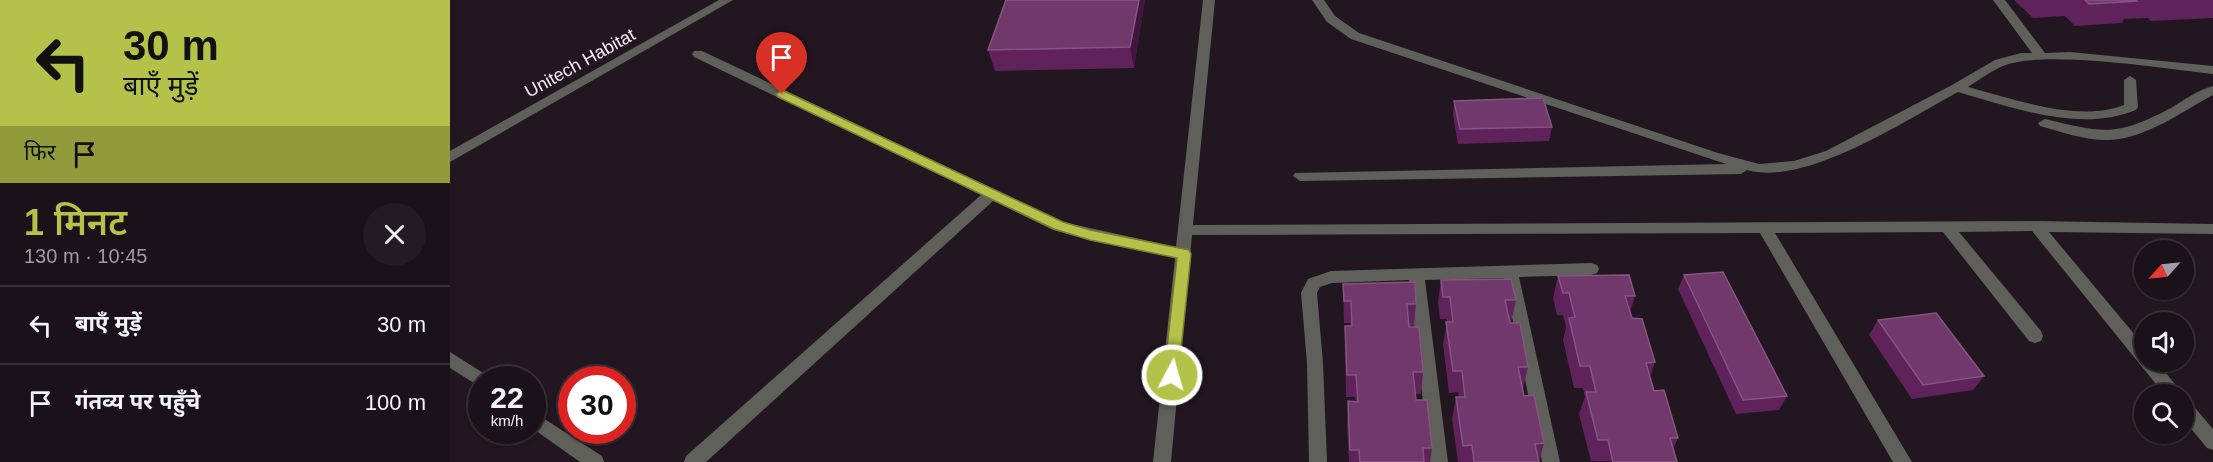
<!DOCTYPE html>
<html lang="hi">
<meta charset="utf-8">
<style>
:root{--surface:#1a1119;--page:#231a22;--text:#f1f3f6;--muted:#9f9da2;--line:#383138;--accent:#b5c24a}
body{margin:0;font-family:Arial,"Noto Sans Devanagari",sans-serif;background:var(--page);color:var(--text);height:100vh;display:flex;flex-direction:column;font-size:22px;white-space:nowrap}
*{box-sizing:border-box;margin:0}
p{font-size:20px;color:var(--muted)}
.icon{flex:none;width:33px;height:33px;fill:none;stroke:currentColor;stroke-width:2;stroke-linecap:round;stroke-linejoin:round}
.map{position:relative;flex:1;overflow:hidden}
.sheet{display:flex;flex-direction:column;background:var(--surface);width:450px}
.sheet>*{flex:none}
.hud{background:#b5c24a;color:#111;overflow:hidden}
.needle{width:39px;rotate:243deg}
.buttons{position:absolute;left:1684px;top:240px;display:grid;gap:12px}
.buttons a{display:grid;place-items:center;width:60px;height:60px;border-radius:50%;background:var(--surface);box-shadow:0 2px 4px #0004,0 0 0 2px var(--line);font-size:30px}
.speed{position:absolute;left:18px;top:366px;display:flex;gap:12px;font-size:30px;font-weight:700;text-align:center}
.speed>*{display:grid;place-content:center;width:78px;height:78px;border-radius:50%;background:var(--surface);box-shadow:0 2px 4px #0004,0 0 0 2px var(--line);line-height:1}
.speed small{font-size:15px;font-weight:400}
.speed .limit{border:9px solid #d22;background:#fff;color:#111}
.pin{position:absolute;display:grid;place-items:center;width:51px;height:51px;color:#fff;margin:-62px -26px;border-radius:50% 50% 50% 0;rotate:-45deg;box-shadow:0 0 6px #0007}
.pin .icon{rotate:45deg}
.me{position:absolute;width:66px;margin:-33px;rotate:6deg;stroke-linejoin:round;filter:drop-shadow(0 0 4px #0008)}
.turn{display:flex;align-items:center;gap:21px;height:126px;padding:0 24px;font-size:27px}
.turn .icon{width:78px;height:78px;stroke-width:2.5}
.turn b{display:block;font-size:42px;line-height:51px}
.then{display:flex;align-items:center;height:57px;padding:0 24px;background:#0003;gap:12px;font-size:22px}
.round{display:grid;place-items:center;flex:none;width:63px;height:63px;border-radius:32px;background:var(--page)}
.head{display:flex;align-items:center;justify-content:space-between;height:102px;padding:0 24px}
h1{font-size:36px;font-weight:600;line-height:45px;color:var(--accent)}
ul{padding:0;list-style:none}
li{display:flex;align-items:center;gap:18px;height:78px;padding:0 24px;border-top:2px solid var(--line)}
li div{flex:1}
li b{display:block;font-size:22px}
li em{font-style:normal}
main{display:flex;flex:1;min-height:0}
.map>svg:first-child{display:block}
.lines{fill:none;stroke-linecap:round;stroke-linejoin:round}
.minor{fill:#5f6059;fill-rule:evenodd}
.wall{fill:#60225b}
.shaded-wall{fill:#41153d}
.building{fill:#70386b;stroke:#855581;stroke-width:1.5}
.route{fill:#b5c24a;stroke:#767e30;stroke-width:1.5}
.labels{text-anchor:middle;stroke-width:6;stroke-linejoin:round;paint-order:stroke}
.street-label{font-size:18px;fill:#f6eef5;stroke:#221721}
</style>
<main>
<section class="sheet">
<div class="hud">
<div class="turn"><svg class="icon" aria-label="left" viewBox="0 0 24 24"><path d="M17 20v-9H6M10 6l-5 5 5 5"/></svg><div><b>30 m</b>बाएँ मुड़ें</div></div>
<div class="then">फिर<svg class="icon" aria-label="arrive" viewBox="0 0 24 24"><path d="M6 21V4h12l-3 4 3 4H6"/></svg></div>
</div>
<div class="head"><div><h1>1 मिनट</h1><p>130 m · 10:45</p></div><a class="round"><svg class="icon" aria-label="close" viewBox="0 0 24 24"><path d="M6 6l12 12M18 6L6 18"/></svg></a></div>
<ul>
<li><svg class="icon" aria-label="left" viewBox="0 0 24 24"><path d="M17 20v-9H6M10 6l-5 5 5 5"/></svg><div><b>बाएँ मुड़ें</b></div><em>30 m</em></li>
<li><svg class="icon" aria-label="arrive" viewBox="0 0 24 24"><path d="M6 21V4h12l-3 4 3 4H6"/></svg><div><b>गंतव्य पर पहुँचे</b></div><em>100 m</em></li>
</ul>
</section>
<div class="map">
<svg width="1763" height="462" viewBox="0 0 1763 462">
<rect width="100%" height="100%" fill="#221721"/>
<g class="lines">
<g class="minor">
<path d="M 269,0 L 283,0 L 0,162 L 0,151 Z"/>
<path d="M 753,0 L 765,0 L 743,225 L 1586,221 L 1763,224 L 1763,234 L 1599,232 L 1695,347 L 1695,362 L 1707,362 L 1733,394 L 1714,394 L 1582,231 L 1509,232 L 1591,331 L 1593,336 L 1591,341 L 1585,343 L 1579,341 L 1493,232 L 1325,233 L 1462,462 L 1443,462 L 1310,233 L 742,235 L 721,462 L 703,462 L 725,258 L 640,240 L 603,230 L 543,201 L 256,462 L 234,462 L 236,456 L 531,195 L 244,57 L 242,54 L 244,51 L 252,51 L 613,222 L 726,247 Z"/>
<path d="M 862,0 L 874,0 L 885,16 L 909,33 L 1268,153 L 1309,164 L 1344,161 L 1376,151 L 1502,85 L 1545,60 L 1571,53 L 1582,53 L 1543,0 L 1555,0 L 1595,53 L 1620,52 L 1763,66 L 1763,74 C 1716,69 1593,49 1553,66 C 1541,71 1529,80 1518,87 C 1564,99 1629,123 1674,105 L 1674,80 L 1680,76 L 1686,80 L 1688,107 L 1686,110 C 1629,133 1565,108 1508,92 C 1456,120 1355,187 1297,170 L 1291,174 L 850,181 L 843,176 L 845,173 L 1276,164 L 901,39 L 877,22 Z"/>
<path d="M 1763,86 L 1763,95 C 1731,112 1697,138 1660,140 C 1636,141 1612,132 1590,126 L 1588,123 L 1595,119 C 1654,133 1666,137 1721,108 C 1734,100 1748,90 1763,86 Z"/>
<path d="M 1141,263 L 1147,265 L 1149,269 L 1147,273 L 1141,275 L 1069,277 L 1110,462 L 1092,462 L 1054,278 L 975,280 L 998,462 L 980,462 L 959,280 L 882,283 L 870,287 L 867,293 L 873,363 L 877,462 L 859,462 L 857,363 L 851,293 L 858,279 L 881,271 Z"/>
<path d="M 0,352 L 38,376 L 40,380 L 32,380 L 32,388 L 0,368 Z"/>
<path d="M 1734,400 L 1740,402 L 1763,429 L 1763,450 L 1757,448 L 1734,420 Z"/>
<path d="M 82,411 L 152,456 L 154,462 L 130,462 L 82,428 Z"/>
</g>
</g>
<g class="wall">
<path d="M 556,0 L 695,0 L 684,68 L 545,71 L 538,50 Z"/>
<path d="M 1564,0 L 1763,0 L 1763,18 L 1701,21 L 1698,18 L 1674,19 L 1672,23 L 1625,26 L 1615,16 L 1583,18 Z"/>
<path d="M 1004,101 L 1102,127 L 1099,141 L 1008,144 L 1003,115 Z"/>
<path d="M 1234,275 L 1337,396 L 1329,410 L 1286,414 L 1228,289 Z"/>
<path d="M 1108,276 L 1185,296 L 1180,312 L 1182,318 L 1205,362 L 1200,377 L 1204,391 L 1228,438 L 1223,449 L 1227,462 L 1141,461 L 1129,414 L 1135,397 L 1133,388 L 1124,388 L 1113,340 L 1116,327 L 1113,315 L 1107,315 L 1103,298 Z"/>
<path d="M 991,280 L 1066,300 L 1061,322 L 1060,322 L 1078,367 L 1073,389 L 1074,396 L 1094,443 L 1089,462 L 1008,462 L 1002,419 L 1006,397 L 1009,397 L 1008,392 L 999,393 L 993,344 L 997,322 L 997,319 L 990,319 L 988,302 Z"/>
<path d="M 893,284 L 966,304 L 964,326 L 959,326 L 973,372 L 971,394 L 965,394 L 966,400 L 982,448 L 980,462 L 899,462 L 897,423 L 898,401 L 906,402 L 905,397 L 896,397 L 895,348 L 895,326 L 900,326 L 900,323 L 894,323 Z"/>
<path d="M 1428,320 L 1534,376 L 1523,390 L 1462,399 L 1419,335 Z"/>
</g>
<path class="shaded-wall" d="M 689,0 L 695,0 L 684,68 L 680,47 Z"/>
<g class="building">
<path d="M 556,0 L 689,0 L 680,47 L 538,50 Z"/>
<path d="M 1635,0 L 1686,0 L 1687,1 L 1639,4 Z"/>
<path d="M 1093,98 L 1102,127 L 1010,129 L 1004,101 Z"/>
<path d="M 1273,272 L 1337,396 L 1293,400 L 1234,275 Z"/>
<path d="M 1179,275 L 1185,296 L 1175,296 L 1182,318 L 1192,319 L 1205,362 L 1196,363 L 1204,391 L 1214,390 L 1228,438 L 1220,438 L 1227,462 L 1163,462 L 1158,440 L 1148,440 L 1136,392 L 1146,392 L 1140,366 L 1130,366 L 1119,318 L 1125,317 L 1119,293 L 1113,293 L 1108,276 Z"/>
<path d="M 1061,279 L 1066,300 L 1055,300 L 1060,323 L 1070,323 L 1078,367 L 1068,367 L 1074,396 L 1084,395 L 1094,443 L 1085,444 L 1089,462 L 1024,462 L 1022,445 L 1013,446 L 1006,397 L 1015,397 L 1012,371 L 1003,371 L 996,322 L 1003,322 L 1000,297 L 993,297 L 991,280 Z"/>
<path d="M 965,282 L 966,304 L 957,304 L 959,327 L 969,327 L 973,372 L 963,372 L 966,400 L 977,400 L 982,448 L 973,448 L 974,462 L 910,462 L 909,450 L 900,450 L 898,401 L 908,402 L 906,375 L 897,375 L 895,326 L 902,326 L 901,301 L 894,301 L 893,284 Z"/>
<path d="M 1486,313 L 1534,376 L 1473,385 L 1428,320 Z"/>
</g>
<path class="route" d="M 332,90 L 613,222 L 640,230 L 739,250 L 741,254 L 728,379 L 722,381 L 717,379 L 714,375 L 727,258 L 640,240 L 604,229 L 328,97 L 326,94 Z"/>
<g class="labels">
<g class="street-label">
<text transform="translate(130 63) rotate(-29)" y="6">Unitech Habitat</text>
</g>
</g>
</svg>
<div class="buttons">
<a><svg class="needle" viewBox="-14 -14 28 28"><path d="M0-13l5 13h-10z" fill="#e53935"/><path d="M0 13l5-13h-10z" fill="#9f9da2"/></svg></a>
<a><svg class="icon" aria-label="sound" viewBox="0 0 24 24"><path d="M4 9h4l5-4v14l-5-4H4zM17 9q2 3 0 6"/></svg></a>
<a><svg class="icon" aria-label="search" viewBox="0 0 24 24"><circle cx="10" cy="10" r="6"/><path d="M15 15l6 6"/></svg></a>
</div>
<div class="speed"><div>22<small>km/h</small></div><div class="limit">30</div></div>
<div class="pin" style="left:332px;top:94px;background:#d93025"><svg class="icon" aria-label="arrive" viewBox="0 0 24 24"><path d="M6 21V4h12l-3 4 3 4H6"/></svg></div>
<svg class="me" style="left:722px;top:375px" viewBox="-20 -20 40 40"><circle r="17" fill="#b5c24a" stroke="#fff" stroke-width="3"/><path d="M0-11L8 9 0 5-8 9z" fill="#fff"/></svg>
</div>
</main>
